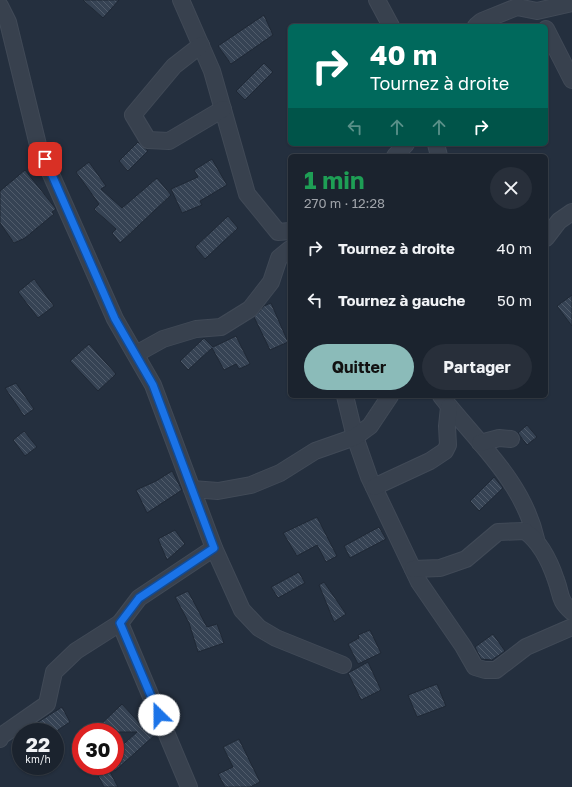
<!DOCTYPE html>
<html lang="fr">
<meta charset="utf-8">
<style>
:root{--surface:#1b232e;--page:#282f3a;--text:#f1f3f6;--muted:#a0a4aa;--line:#39404a;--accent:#8bbbb9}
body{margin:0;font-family:"Golos Text",sans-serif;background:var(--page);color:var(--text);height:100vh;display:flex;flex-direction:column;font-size:15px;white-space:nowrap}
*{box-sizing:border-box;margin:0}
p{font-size:13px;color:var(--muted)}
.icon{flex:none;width:22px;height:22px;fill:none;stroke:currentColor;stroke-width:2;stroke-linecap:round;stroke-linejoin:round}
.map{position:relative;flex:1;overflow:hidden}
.drawer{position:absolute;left:288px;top:154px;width:260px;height:244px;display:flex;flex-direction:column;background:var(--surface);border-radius:6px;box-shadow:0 1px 3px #0004,0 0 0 1px var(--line)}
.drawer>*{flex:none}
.top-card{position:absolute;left:288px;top:24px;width:260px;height:122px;border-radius:6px;box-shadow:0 1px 3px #0004,0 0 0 1px var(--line);background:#00695c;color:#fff;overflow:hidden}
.speed{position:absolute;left:12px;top:723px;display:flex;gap:8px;font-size:20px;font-weight:700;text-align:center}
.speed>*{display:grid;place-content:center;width:52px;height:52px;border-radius:50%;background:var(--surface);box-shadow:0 1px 3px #0004,0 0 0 1px var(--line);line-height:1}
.speed small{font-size:10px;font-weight:400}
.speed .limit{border:6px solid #d22;background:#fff;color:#111}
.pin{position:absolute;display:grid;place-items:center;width:34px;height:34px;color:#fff;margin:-17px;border-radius:8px;box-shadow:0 2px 6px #0006}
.me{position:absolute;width:44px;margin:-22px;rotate:337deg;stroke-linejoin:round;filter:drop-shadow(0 0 3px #0008)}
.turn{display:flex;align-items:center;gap:14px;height:84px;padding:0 16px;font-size:18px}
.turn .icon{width:52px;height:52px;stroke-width:2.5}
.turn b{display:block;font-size:28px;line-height:34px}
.lanes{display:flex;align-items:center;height:38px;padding:0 16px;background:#0003;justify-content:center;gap:20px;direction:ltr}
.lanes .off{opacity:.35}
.round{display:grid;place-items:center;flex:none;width:42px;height:42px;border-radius:21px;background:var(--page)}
.summary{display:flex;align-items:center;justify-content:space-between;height:68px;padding:0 16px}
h1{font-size:24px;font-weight:700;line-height:30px;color:#1e9e55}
.action{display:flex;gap:8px;margin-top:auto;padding:8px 16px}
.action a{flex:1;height:46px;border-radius:24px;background:var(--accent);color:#111;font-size:16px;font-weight:700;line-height:46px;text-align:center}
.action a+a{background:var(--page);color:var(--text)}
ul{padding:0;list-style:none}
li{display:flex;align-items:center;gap:12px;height:52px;padding:0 16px}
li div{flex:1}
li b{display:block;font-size:15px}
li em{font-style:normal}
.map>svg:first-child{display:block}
.building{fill:url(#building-back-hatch);stroke:#1f2835}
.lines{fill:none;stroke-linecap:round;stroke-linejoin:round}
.minor-casing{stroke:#414a57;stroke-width:18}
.minor{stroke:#38414e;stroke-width:16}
.route-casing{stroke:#114b97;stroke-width:10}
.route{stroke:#1a73e8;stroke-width:7}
</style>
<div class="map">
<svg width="572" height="787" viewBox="0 0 572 787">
<defs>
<pattern id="building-back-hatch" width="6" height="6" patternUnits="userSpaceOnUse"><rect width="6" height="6" fill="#364354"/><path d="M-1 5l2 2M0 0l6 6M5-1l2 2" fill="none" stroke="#515c6b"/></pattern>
</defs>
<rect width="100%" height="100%" fill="#242f3e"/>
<g class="building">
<path d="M 83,0 L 119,0 L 103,18 Z"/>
<path d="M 264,15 L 273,35 L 231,64 L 218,46 Z"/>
<path d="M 264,63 L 273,72 L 245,100 L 236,91 Z"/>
<path d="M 138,142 L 148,151 L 128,171 L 119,161 Z"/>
<path d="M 212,159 L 227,185 L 200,201 L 202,205 L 182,213 L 171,189 L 198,177 L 194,170 Z"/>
<path d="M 89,162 L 106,186 L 101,189 L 122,208 L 157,178 L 171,195 L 120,243 L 112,233 L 116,229 L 94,209 L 99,204 L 76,172 Z"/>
<path d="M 25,170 L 56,209 L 52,212 L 54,214 L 25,238 L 14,243 L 0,223 L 0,191 Z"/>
<path d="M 228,216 L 238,228 L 205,259 L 195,247 Z"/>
<path d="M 34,279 L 54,306 L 38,318 L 18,292 Z"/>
<path d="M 572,295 L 572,326 L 557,306 Z"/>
<path d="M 271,303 L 288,342 L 270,350 L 254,317 L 264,306 Z"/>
<path d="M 236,336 L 250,364 L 239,369 L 236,364 L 224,370 L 212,348 L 188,370 L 180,361 L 204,338 L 213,347 Z"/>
<path d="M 89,344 L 116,374 L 98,391 L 70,361 Z"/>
<path d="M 16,383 L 34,409 L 24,416 L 5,388 Z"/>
<path d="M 527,425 L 537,437 L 527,445 L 518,433 Z"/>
<path d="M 24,431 L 37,447 L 25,456 L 13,440 Z"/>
<path d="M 172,471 L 182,490 L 147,513 L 136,490 L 156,481 Z"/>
<path d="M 494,477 L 503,488 L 479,511 L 470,501 Z"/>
<path d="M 317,517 L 337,556 L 326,562 L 317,545 L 297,556 L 283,533 Z"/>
<path d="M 379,527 L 386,539 L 350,558 L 344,546 Z"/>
<path d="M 175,530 L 185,544 L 167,560 L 158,539 Z"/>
<path d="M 299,572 L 305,583 L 278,598 L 271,587 Z"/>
<path d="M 324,582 L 346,614 L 334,622 L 319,585 Z"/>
<path d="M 188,591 L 207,627 L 217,624 L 224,643 L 198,652 L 189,623 L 175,597 Z"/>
<path d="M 370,630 L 381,653 L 358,664 L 348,644 L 359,638 L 358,635 Z"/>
<path d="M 493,634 L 505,651 L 492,660 L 481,659 L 475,647 Z"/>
<path d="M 368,662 L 381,690 L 361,700 L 348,673 Z"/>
<path d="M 437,684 L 446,706 L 417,717 L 408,695 Z"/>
<path d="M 122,704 L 143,727 L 147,723 L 156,734 L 115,771 L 115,752 L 137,732 L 93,732 Z"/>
<path d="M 62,707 L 70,722 L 55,732 L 39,732 L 35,724 Z"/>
<path d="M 239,739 L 260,782 L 250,787 L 225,787 L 218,774 L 233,767 L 223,747 Z"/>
<path d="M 93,766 L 107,766 L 118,787 L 104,787 Z"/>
</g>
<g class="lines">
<defs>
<g id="minor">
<path d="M 181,0 L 212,71 L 247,194 L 278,232 L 290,231"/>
<path d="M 377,0 L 391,26"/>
<path d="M 0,6 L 8,22 L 38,145 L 115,319 L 153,385 L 214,548 L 242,610 L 259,628 L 276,638 L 343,665"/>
<path d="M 476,26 L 482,21 L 517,7 L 537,11 L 572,3"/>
<path d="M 546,29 L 572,80"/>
<path d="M 201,45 L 174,66 L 133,115 L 148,140 L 169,141 L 223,109"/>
<path d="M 436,144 L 439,156"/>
<path d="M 395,156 L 406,144"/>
<path d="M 546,238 L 559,221 L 572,212"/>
<path d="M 136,354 L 163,339 L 196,329 L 221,327 L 250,309 L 271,282 L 279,258 L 290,249"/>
<path d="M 345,396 L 355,437 L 369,477 L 419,582 L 463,646 L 475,667 L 485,670 L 496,670 L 526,647 L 572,627"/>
<path d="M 441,396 C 476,441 523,481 536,539"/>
<path d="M 480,443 L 499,438 L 511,439"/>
<path d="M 374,487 L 430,461 L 445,451 L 448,445 L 447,426 L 449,407"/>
<path d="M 192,489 L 218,491 L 251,485 L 280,473 L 315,451 L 355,437 L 370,426 L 390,396"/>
<path d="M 413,569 L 440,568 L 466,559 L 498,532 L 525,531 C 540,542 550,562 556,580 C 562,596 558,599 572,612"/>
<path d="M 0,739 L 1,736 L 47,704 L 54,672 L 76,651 L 120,623"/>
<path d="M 189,787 L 120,623 L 139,598 L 214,548"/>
</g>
</defs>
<use href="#minor" class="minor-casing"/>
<use href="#minor" class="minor"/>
</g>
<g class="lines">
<defs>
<path id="route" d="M 45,159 L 115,319 L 153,385 L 214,548 L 139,598 L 120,623 L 159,715"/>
</defs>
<use href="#route" class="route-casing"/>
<use href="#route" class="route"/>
</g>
</svg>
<div class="speed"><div>22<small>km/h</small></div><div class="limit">30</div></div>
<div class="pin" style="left:45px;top:159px;background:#d93025"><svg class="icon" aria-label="arrive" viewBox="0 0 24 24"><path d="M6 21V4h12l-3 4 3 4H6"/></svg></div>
<svg class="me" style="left:159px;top:715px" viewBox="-20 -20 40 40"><circle r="19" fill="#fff"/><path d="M0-13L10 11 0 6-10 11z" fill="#1a73e8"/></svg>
<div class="top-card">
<div class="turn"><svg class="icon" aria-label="right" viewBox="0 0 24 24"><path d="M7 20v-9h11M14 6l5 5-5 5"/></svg><div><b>40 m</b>Tournez à droite</div></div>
<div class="lanes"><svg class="icon off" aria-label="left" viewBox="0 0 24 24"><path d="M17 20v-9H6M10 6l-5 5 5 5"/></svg><svg class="icon off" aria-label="ahead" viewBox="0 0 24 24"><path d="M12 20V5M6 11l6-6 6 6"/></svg><svg class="icon off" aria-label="ahead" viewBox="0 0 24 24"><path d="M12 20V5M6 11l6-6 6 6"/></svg><svg class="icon" aria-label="right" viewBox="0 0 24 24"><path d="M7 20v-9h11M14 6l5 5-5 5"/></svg></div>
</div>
<section class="drawer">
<div class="summary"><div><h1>1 min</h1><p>270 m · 12:28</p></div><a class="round"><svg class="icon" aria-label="close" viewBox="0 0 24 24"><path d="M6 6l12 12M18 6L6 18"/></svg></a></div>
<ul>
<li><svg class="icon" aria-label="right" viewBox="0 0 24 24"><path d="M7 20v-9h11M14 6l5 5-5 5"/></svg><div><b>Tournez à droite</b></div><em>40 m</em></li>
<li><svg class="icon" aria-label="left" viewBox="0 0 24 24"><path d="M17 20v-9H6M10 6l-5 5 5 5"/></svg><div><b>Tournez à gauche</b></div><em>50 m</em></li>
</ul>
<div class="action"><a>Quitter</a><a>Partager</a></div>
</section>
</div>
